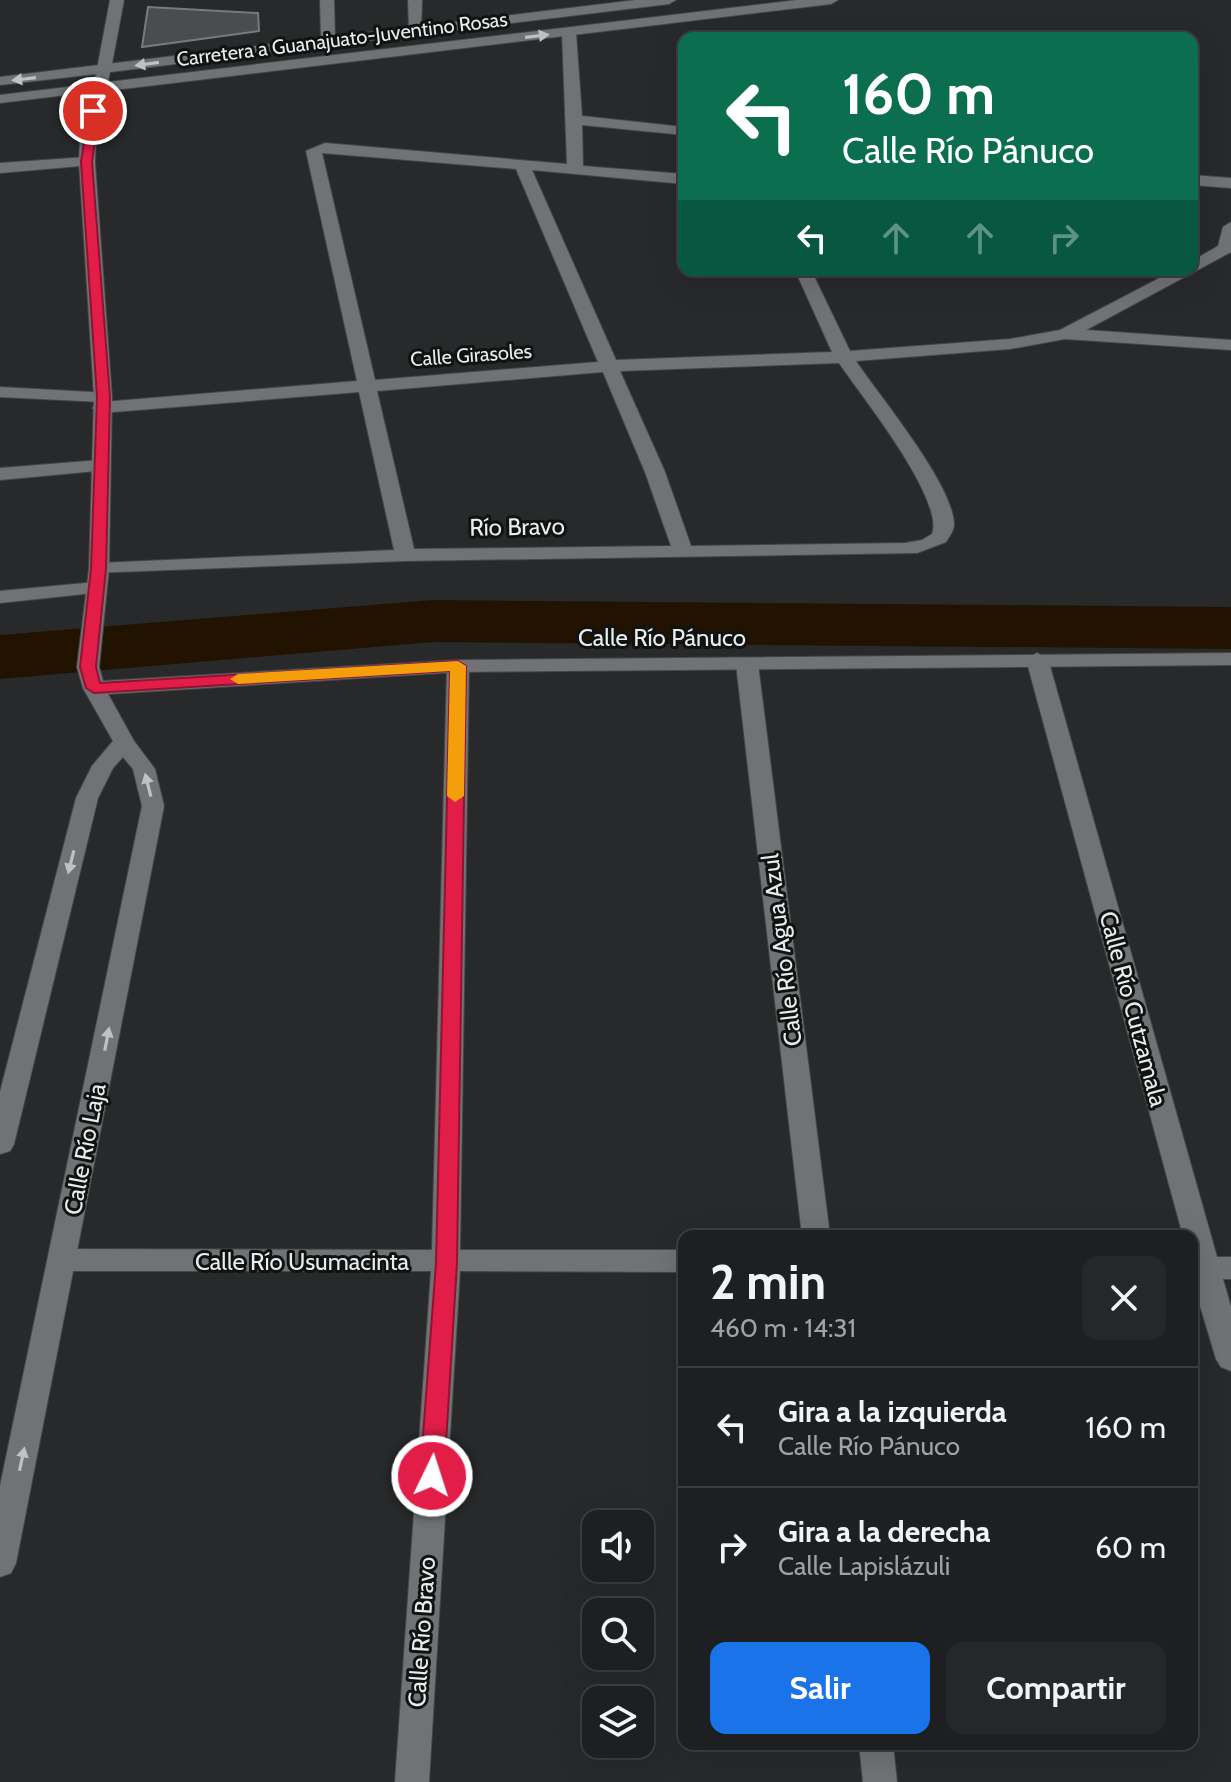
<!DOCTYPE html>
<html lang="es">
<meta charset="utf-8">
<style>
:root{--surface:#1d1f20;--page:#252729;--text:#f1f3f6;--muted:#a0a2a5;--line:#3b3d3e;--accent:#1a73e8}
body{margin:0;font-family:Cabin,sans-serif;background:var(--page);color:var(--text);height:100vh;display:flex;flex-direction:column;font-size:30px;white-space:nowrap}
*{box-sizing:border-box;margin:0}
p{font-size:26px;color:var(--muted)}
.icon{flex:none;width:44px;height:44px;fill:none;stroke:currentColor;stroke-width:2;stroke-linecap:round;stroke-linejoin:round}
.map{position:relative;flex:1;overflow:hidden}
.drawer{position:absolute;left:678px;top:1230px;width:520px;height:520px;display:flex;flex-direction:column;background:var(--surface);border-radius:16px;box-shadow:0 8px 32px #0002,0 0 0 2px var(--line)}
.drawer>*{flex:none}
.hud{position:absolute;left:678px;top:32px;width:520px;height:244px;border-radius:16px;box-shadow:0 8px 32px #0002,0 0 0 2px var(--line);background:#0b6e4f;color:#fff;overflow:hidden}
.controls{position:absolute;left:582px;top:1510px;display:grid;gap:16px}
.controls a{display:grid;place-items:center;width:72px;height:72px;border-radius:16px;background:var(--surface);box-shadow:0 8px 32px #0002,0 0 0 2px var(--line);font-size:40px}
.pin{position:absolute;display:grid;place-items:center;width:68px;height:68px;color:#fff;margin:-34px;border:4px solid #fff;border-radius:50%;box-shadow:0 2px 8px #0007}
.me{position:absolute;width:88px;margin:-44px;rotate:4deg;stroke-linejoin:round;filter:drop-shadow(0 0 6px #0008)}
.turn{display:flex;align-items:center;gap:28px;height:168px;padding:0 32px;font-size:36px}
.turn .icon{width:104px;height:104px;stroke-width:2.5}
.turn b{display:block;font-size:56px;line-height:68px}
.lanes{display:flex;align-items:center;height:76px;padding:0 32px;background:#0003;justify-content:center;gap:40px;direction:ltr}
.lanes .off{opacity:.35}
.round{display:grid;place-items:center;flex:none;width:84px;height:84px;border-radius:16px;background:var(--page)}
.summary{display:flex;align-items:center;justify-content:space-between;height:136px;padding:0 32px}
h1{font-size:48px;font-weight:700;line-height:60px}
.action{display:flex;gap:16px;margin-top:auto;padding:16px 32px}
.action a{flex:1;height:92px;border-radius:16px;background:var(--accent);color:#fff;font-size:32px;font-weight:700;line-height:92px;text-align:center}
.action a+a{background:var(--page);color:var(--text)}
ul{padding:0;list-style:none}
li{display:flex;align-items:center;gap:24px;height:120px;padding:0 32px;border-top:2px solid var(--line)}
li div{flex:1}
li b{display:block;font-size:30px}
li em{font-style:normal}
.map>svg:first-child{display:block}
.lines{fill:none;stroke-linecap:round;stroke-linejoin:round}
.river{fill:#221300;fill-rule:evenodd}
.building{fill:#4a4c4e;stroke:#787a7c;stroke-width:2}
.street-casing{stroke:#454647;stroke-width:2}
.secondary-casing{stroke:#454647;stroke-width:2}
.street{fill:#707275;fill-rule:evenodd}
.secondary{fill:#707275;fill-rule:evenodd}
.oneway{fill:#c0c1c3}
.route{fill:#e11d48;stroke:#92132f;stroke-width:2}
.slow{fill:#f59e0b}
.labels{text-anchor:middle;stroke-width:6;stroke-linejoin:round;paint-order:stroke}
.far-street-label{font-size:20px;fill:#ebeced;stroke:#111212}
.street-label{font-size:24px;fill:#ebeced;stroke:#111212}
</style>
<div class="map">
<svg width="1231" height="1782" viewBox="0 0 1231 1782">
<rect width="100%" height="100%" fill="#27292b"/>
<g class="lines">
<path class="river" d="M 433,600 L 1231,607 L 1231,649 L 433,642 L 0,679 L 0,635 Z"/>
</g>
<path class="building" d="M 148,7 L 258,13 L 259,31 L 142,47 Z"/>
<g class="lines">
<defs>
<g id="street">
<path d="M 110,0 L 124,0 L 111,69 L 104,73 L 97,69 Z"/>
<path d="M 320,0 L 334,0 L 335,39 L 328,43 L 321,39 Z"/>
<path d="M 408,0 L 422,0 L 421,33 L 409,30 Z"/>
<path d="M 569,29 L 576,33 L 582,116 L 684,127 L 684,135 L 582,125 L 583,166 L 684,174 L 684,184 L 532,170 L 616,360 L 832,352 L 795,270 L 811,270 L 850,351 L 1010,339 L 1060,330 L 1175,270 L 1192,270 L 1192,261 L 1218,246 L 1223,227 L 1231,222 L 1231,252 L 1086,330 L 1231,340 L 1231,350 L 1065,339 L 1010,349 L 856,361 C 879,396 955,486 954,526 C 953,532 949,537 946,542 L 917,553 L 405,561 L 92,573 L 89,569 L 99,563 L 394,550 L 359,392 L 101,413 L 92,408 L 102,402 L 0,397 L 0,387 L 109,393 L 112,397 L 103,402 L 357,381 L 306,151 L 325,143 L 567,164 L 562,33 ZM 322,153 L 516,169 L 598,362 L 375,380 ZM 839,363 C 860,394 945,499 932,534 L 922,540 L 905,543 L 691,546 L 665,472 L 620,371 ZM 603,372 L 645,472 L 671,546 L 414,549 L 377,391 Z"/>
<path d="M 87,157 L 92,159 L 92,165 L 0,173 L 0,163 Z"/>
<path d="M 1192,175 L 1231,178 L 1231,188 L 1192,185 Z"/>
<path d="M 100,460 L 107,462 L 109,466 L 107,470 L 0,480 L 0,468 Z"/>
<path d="M 96,582 L 103,584 L 106,588 L 103,592 L 0,603 L 0,591 Z"/>
<path d="M 1037,653 L 1048,659 L 1217,1257 L 1231,1257 L 1231,1279 L 1223,1279 L 1231,1307 L 1231,1371 L 1221,1367 L 1216,1359 L 1192,1279 L 1192,1236 L 1183,1236 L 1026,659 Z"/>
<path d="M 747,658 L 758,664 L 830,1236 L 802,1236 L 736,664 Z"/>
<path d="M 458,660 L 469,666 L 460,1250 L 684,1250 L 684,1272 L 460,1271 L 429,1782 L 395,1782 L 431,1271 L 63,1271 L 53,1268 L 49,1260 L 53,1252 L 63,1249 L 432,1250 L 447,666 Z"/>
<path d="M 859,1744 L 893,1744 L 897,1782 L 863,1782 Z"/>
</g>
<path id="secondary" d="M 636,0 L 676,0 L 669,4 L 110,72 L 108,82 L 797,0 L 838,0 L 831,4 L 106,91 L 96,136 L 95,162 L 112,397 L 109,569 L 99,667 L 103,681 L 458,660 L 1231,653 L 1231,665 L 458,672 L 108,694 L 134,741 L 155,769 L 164,806 L 16,1563 L 11,1573 L 0,1577 L 0,1486 L 142,806 L 133,769 L 123,757 L 113,768 L 98,798 L 14,1144 L 10,1151 L 0,1154 L 0,1092 L 76,798 L 92,766 L 113,741 L 83,688 L 77,667 L 89,569 L 94,397 L 79,162 L 80,136 L 91,92 L 0,103 L 0,95 L 93,84 L 96,74 L 0,85 L 0,77 Z"/>
</defs>
<use href="#street" class="street-casing"/>
<use href="#secondary" class="secondary-casing"/>
<use href="#street" class="street"/>
<use href="#secondary" class="secondary"/>
</g>
<defs><path id="oneway-solid" d="M-6-.8H1V-3.2L6.5 0L1 3.2V.8H-6Z" transform="scale(2)"/></defs>
<g class="oneway">
<use href="#oneway-solid" transform="translate(537 36) rotate(-7)"/>
<use href="#oneway-solid" transform="translate(147 64) rotate(172)"/>
<use href="#oneway-solid" transform="translate(24 79) rotate(173)"/>
<use href="#oneway-solid" transform="translate(148 785) rotate(-104)"/>
<use href="#oneway-solid" transform="translate(71 862) rotate(104)"/>
<use href="#oneway-solid" transform="translate(107 1039) rotate(-79)"/>
<use href="#oneway-solid" transform="translate(22 1459) rotate(-78)"/>
</g>
<path class="route" d="M 89,109 L 99,111 L 92,162 L 110,397 L 106,569 L 96,667 L 100,683 L 458,661 L 466,666 L 457,1263 L 444,1476 L 441,1483 L 432,1486 L 424,1483 L 420,1476 L 436,1263 L 450,671 L 94,693 L 86,688 L 80,667 L 91,569 L 97,397 L 81,162 Z"/>
<path class="slow" d="M 458,661 L 466,666 L 464,796 L 455,802 L 447,796 L 450,671 L 238,684 L 230,679 L 238,674 Z"/>
<g class="labels">
<g class="far-street-label">
<text transform="translate(342 39) rotate(-7)" y="7">Carretera a Guanajuato-Juventino Rosas</text>
<text transform="translate(471 355) rotate(-4)" y="7">Calle Girasoles</text>
</g>
<g class="street-label">
<text transform="translate(517 527) rotate(-1)" y="8">Río Bravo</text>
<text x="662" y="646">Calle Río Pánuco</text>
<text transform="translate(782 950) rotate(-97)" y="8">Calle Río Agua Azul</text>
<text transform="translate(1133 1009) rotate(75)" y="8">Calle Río Cutzamala</text>
<text transform="translate(85 1149) rotate(-79)" y="8">Calle Río Laja</text>
<text x="302" y="1270">Calle Río Usumacinta</text>
<text transform="translate(422 1632) rotate(-86)" y="8">Calle Río Bravo</text>
</g>
</g>
</svg>
<div class="controls">
<a><svg class="icon" aria-label="sound" viewBox="0 0 24 24"><path d="M4 9h4l5-4v14l-5-4H4zM17 9q2 3 0 6"/></svg></a>
<a><svg class="icon" aria-label="search" viewBox="0 0 24 24"><circle cx="10" cy="10" r="6"/><path d="M15 15l6 6"/></svg></a>
<a><svg class="icon" aria-label="layers" viewBox="0 0 24 24"><path d="M12 4l9 5-9 5-9-5zM3 14l9 5 9-5"/></svg></a>
</div>
<div class="pin" style="left:93px;top:111px;background:#d93025"><svg class="icon" aria-label="arrive" viewBox="0 0 24 24"><path d="M6 21V4h12l-3 4 3 4H6"/></svg></div>
<svg class="me" style="left:432px;top:1476px" viewBox="-20 -20 40 40"><circle r="17" fill="#e11d48" stroke="#fff" stroke-width="3"/><path d="M0-11L8 9 0 5-8 9z" fill="#fff"/></svg>
<div class="hud">
<div class="turn"><svg class="icon" aria-label="left" viewBox="0 0 24 24"><path d="M17 20v-9H6M10 6l-5 5 5 5"/></svg><div><b>160 m</b>Calle Río Pánuco</div></div>
<div class="lanes"><svg class="icon" aria-label="left" viewBox="0 0 24 24"><path d="M17 20v-9H6M10 6l-5 5 5 5"/></svg><svg class="icon off" aria-label="ahead" viewBox="0 0 24 24"><path d="M12 20V5M6 11l6-6 6 6"/></svg><svg class="icon off" aria-label="ahead" viewBox="0 0 24 24"><path d="M12 20V5M6 11l6-6 6 6"/></svg><svg class="icon off" aria-label="right" viewBox="0 0 24 24"><path d="M7 20v-9h11M14 6l5 5-5 5"/></svg></div>
</div>
<section class="drawer">
<div class="summary"><div><h1>2 min</h1><p>460 m · 14:31</p></div><a class="round"><svg class="icon" aria-label="close" viewBox="0 0 24 24"><path d="M6 6l12 12M18 6L6 18"/></svg></a></div>
<ul>
<li><svg class="icon" aria-label="left" viewBox="0 0 24 24"><path d="M17 20v-9H6M10 6l-5 5 5 5"/></svg><div><b>Gira a la izquierda</b><p>Calle Río Pánuco</p></div><em>160 m</em></li>
<li><svg class="icon" aria-label="right" viewBox="0 0 24 24"><path d="M7 20v-9h11M14 6l5 5-5 5"/></svg><div><b>Gira a la derecha</b><p>Calle Lapislázuli</p></div><em>60 m</em></li>
</ul>
<div class="action"><a>Salir</a><a>Compartir</a></div>
</section>
</div>
